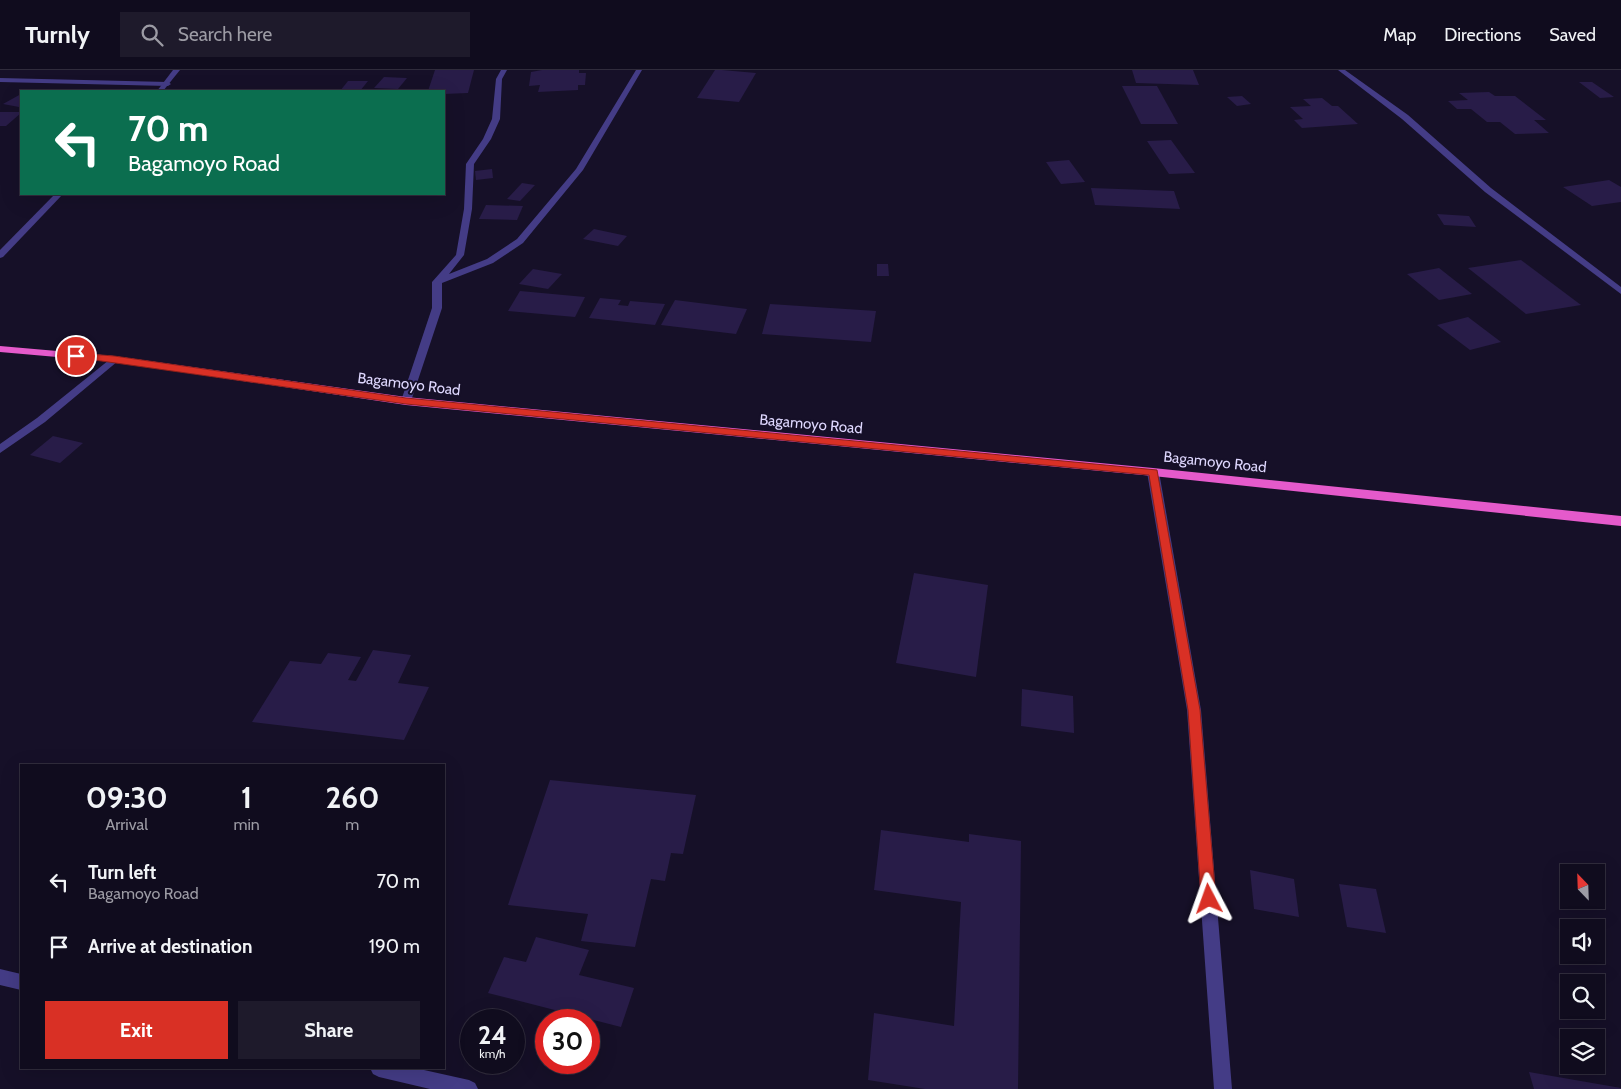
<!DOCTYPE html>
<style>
:root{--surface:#100c1e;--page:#1e1a2b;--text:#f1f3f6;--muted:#9c9ba4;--line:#302c3c;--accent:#d93025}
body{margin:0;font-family:Cabin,sans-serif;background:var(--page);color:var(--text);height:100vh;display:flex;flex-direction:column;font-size:19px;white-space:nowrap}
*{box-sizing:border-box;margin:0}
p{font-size:16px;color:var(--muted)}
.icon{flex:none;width:28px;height:28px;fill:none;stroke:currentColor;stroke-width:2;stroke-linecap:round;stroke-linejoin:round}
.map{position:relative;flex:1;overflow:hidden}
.side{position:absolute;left:20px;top:694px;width:425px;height:305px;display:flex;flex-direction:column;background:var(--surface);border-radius:0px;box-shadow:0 5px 20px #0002,0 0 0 1px var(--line)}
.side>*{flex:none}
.banner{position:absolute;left:20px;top:20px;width:425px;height:105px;border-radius:0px;box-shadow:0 5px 20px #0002,0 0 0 1px var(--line);background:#0b6e4f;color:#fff;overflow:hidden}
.needle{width:32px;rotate:337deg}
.controls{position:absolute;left:1560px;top:794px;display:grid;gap:10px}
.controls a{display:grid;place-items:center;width:45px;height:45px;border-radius:0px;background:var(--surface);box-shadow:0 5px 20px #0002,0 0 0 1px var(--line);font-size:25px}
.speed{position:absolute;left:460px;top:939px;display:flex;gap:10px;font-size:25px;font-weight:700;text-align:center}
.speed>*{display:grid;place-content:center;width:65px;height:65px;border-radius:50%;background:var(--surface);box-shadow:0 5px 20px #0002,0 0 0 1px var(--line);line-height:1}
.speed small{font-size:12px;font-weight:400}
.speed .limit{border:8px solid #d22;background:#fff;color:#111}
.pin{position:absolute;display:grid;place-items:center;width:42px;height:42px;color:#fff;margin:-21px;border:2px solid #fff;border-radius:50%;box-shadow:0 1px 5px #0007}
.me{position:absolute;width:55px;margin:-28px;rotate:356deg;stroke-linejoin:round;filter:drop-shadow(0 0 4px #0008)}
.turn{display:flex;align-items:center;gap:18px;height:105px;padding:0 25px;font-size:22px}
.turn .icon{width:65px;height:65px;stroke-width:2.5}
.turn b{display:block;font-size:35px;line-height:42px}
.eta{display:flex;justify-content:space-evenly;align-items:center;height:85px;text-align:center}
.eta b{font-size:30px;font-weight:800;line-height:35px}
.primary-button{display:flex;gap:10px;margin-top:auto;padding:10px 25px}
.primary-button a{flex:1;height:58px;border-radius:0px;background:var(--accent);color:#fff;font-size:20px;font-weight:800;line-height:58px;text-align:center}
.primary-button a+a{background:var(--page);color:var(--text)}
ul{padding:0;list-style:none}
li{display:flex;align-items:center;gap:15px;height:65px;padding:0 25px}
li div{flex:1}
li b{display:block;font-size:19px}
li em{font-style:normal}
header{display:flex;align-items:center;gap:30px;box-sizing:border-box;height:70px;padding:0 25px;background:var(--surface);border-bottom:1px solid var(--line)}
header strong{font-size:24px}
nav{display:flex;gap:28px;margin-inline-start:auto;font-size:18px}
.search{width:350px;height:45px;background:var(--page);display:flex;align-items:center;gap:12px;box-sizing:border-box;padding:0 18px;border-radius:0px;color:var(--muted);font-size:19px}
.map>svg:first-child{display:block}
.building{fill:#281c48}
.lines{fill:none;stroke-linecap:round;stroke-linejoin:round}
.service{fill:#443c86;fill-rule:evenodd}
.minor{fill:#443c86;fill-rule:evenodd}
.trunk{fill:#e55acb;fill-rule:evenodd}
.route{fill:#d93025;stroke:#8d1f18}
.labels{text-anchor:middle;stroke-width:4;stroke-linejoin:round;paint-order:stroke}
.street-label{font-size:15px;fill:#ded7fe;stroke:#161028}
</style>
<header>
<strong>Turnly</strong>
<div class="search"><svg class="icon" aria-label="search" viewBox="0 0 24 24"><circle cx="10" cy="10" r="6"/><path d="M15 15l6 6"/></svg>Search here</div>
<nav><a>Map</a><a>Directions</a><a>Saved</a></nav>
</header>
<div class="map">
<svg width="1621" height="1019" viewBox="0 0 1621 1019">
<rect width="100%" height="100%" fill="#161028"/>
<g class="building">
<path d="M 435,0 L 474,0 L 468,23 L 444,24 L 444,21 L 428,21 Z"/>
<path d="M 542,0 L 579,0 L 579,3 L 586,3 L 585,15 L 578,15 L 578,20 L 538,22 L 540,15 L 529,16 L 531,2 Z"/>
<path d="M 715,0 L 722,0 L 756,3 L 739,32 L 697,28 Z"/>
<path d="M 1132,0 L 1193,0 L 1199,15 L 1136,13 Z"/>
<path d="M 384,7 L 407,8 L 398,19 L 374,18 Z"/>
<path d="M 348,11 L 368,11 L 360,21 L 340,21 Z"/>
<path d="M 1579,12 L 1592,12 L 1614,27 L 1600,28 Z"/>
<path d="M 1122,16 L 1157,16 L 1178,54 L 1141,54 Z"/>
<path d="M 1489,22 L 1495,26 L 1515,26 L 1546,50 L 1534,50 L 1549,63 L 1515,64 L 1500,52 L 1487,52 L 1471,39 L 1457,39 L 1448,31 L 1468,30 L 1459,23 Z"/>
<path d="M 21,24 L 21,35 L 19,37 L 3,34 Z"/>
<path d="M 1242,26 L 1251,34 L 1237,36 L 1227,27 Z"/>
<path d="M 1322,28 L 1332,36 L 1338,36 L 1358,54 L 1302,58 L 1294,50 L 1303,49 L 1290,37 L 1311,36 L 1303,29 Z"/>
<path d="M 0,42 L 21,42 L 21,43 L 6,56 L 0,56 Z"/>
<path d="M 1171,70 L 1195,103 L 1169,104 L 1147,71 Z"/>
<path d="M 1069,90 L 1085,112 L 1061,114 L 1046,92 Z"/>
<path d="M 492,99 L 493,108 L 476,110 L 475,101 Z"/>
<path d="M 1609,110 L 1621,117 L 1621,132 L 1592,136 L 1563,117 Z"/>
<path d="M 522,113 L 535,115 L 520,131 L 507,129 Z"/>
<path d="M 1091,118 L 1174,121 L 1180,139 L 1095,135 Z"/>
<path d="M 486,135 L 523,136 L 517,150 L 479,149 Z"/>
<path d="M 1437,144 L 1469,146 L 1476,157 L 1444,155 Z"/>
<path d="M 594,159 L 627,166 L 618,176 L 583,169 Z"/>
<path d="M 1521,190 L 1581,235 L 1526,244 L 1468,198 Z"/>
<path d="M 877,194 L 888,194 L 889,206 L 877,206 Z"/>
<path d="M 1439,198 L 1472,224 L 1439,230 L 1407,204 Z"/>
<path d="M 533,199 L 562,204 L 548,219 L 519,214 Z"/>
<path d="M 520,221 L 585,227 L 575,247 L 508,241 Z"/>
<path d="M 600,228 L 621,230 L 618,235 L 628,236 L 630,231 L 665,234 L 655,255 L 589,248 Z"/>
<path d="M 675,230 L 747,239 L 736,264 L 661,255 Z"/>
<path d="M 770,234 L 876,241 L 871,272 L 762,264 Z"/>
<path d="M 1468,247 L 1501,272 L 1470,280 L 1437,255 Z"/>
<path d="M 53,366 L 83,373 L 60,393 L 30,385 Z"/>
<path d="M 914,503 L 988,515 L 976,607 L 896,593 Z"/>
<path d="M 373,580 L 411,585 L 398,613 L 429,617 L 404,670 L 252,652 L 290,591 L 321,594 L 328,583 L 361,587 L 348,610 L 356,611 Z"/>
<path d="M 1022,619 L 1073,626 L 1074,663 L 1021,656 Z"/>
<path d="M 550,710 L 696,725 L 683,784 L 671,783 L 665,811 L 651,809 L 635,877 L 581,871 L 588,844 L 508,835 Z"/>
<path d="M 881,760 L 969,772 L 969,764 L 1021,771 L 1018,1019 L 925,1019 L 868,1010 L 874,943 L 954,956 L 961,832 L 874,820 Z"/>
<path d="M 1250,800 L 1294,809 L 1299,847 L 1254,839 Z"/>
<path d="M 1339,814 L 1376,819 L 1386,863 L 1347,857 Z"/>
<path d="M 536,867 L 589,880 L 579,905 L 634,918 L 621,957 L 488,923 L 504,887 L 526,892 Z"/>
<path d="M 1529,1002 L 1621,1018 L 1621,1019 L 1534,1019 Z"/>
</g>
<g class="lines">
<path class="service" d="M 0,8 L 168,12 L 171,14 L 168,16 L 0,12 Z"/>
<g class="minor">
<path d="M 173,0 L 180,0 L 163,21 L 157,21 Z"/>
<path d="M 501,0 L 507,0 L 502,9 L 500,49 L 491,69 L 474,94 L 472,139 L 464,185 L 449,204 L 487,189 L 517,169 L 576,99 L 636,0 L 642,0 L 583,100 L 523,173 L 493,193 L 442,213 L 442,238 L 411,331 L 406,334 L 402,333 L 401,331 L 432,238 L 432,212 L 456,185 L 464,139 L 466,94 L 483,69 L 492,49 L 496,9 Z"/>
<path d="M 1338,0 L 1345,0 L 1408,45 L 1491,118 L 1621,217 L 1621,224 L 1485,122 L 1402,49 Z"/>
<path d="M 55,124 L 63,124 L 3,187 L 0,188 L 0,180 Z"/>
<path d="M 114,286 L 119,289 L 118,291 L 45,352 L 0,383 L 0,374 L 37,348 Z"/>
<path d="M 1153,398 L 1159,402 L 1201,640 L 1232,1019 L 1214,1019 L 1187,640 L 1147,402 Z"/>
<path d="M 0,899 L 21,904 L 21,920 L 0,915 Z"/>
<path d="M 370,998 L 415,998 L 469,1010 L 475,1013 L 478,1019 L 430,1019 L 379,1007 L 373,1004 Z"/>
</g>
<path class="trunk" d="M 0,276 L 114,286 L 406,327 L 1153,398 L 1621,446 L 1621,456 L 1153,406 L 406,335 L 114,292 L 0,282 Z"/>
</g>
<path class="route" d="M 76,283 L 114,286 L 406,328 L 1157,400 L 1200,640 L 1216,829 L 1214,834 L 1209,837 L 1203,834 L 1201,829 L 1188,640 L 1149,405 L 406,334 L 73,287 L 72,286 Z"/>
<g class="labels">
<g class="street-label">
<text transform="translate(409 314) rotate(7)" y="5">Bagamoyo Road</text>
<text transform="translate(811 354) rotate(5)" y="5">Bagamoyo Road</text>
<text transform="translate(1215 392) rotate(6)" y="5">Bagamoyo Road</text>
</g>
</g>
</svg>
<div class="controls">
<a><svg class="needle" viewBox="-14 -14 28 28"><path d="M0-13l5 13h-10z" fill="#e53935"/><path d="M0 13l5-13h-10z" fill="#9c9ba4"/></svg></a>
<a><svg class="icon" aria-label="sound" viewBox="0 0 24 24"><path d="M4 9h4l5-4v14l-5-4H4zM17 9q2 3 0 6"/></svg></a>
<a><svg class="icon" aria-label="search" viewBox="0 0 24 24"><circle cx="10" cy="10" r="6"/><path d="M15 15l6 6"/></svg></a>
<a><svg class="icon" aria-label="layers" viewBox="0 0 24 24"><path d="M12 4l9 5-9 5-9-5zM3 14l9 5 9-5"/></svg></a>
</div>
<div class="speed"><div>24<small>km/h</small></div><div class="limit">30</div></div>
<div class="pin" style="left:76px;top:286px;background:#d93025"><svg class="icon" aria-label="arrive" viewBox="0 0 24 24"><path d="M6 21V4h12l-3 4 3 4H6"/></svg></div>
<svg class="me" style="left:1209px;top:829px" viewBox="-20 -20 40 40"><path d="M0-17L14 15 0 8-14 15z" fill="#d93025" stroke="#fff" stroke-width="4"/></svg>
<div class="banner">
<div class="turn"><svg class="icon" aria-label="left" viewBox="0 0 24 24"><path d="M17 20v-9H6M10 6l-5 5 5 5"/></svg><div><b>70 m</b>Bagamoyo Road</div></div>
</div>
<section class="side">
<div class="eta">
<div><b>09:30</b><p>Arrival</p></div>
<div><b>1</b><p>min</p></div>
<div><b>260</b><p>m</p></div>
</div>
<ul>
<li><svg class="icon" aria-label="left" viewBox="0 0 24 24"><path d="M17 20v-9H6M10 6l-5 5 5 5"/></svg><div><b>Turn left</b><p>Bagamoyo Road</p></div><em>70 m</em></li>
<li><svg class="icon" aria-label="arrive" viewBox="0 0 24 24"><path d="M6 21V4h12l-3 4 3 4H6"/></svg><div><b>Arrive at destination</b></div><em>190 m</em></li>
</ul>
<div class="primary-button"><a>Exit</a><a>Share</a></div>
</section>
</div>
